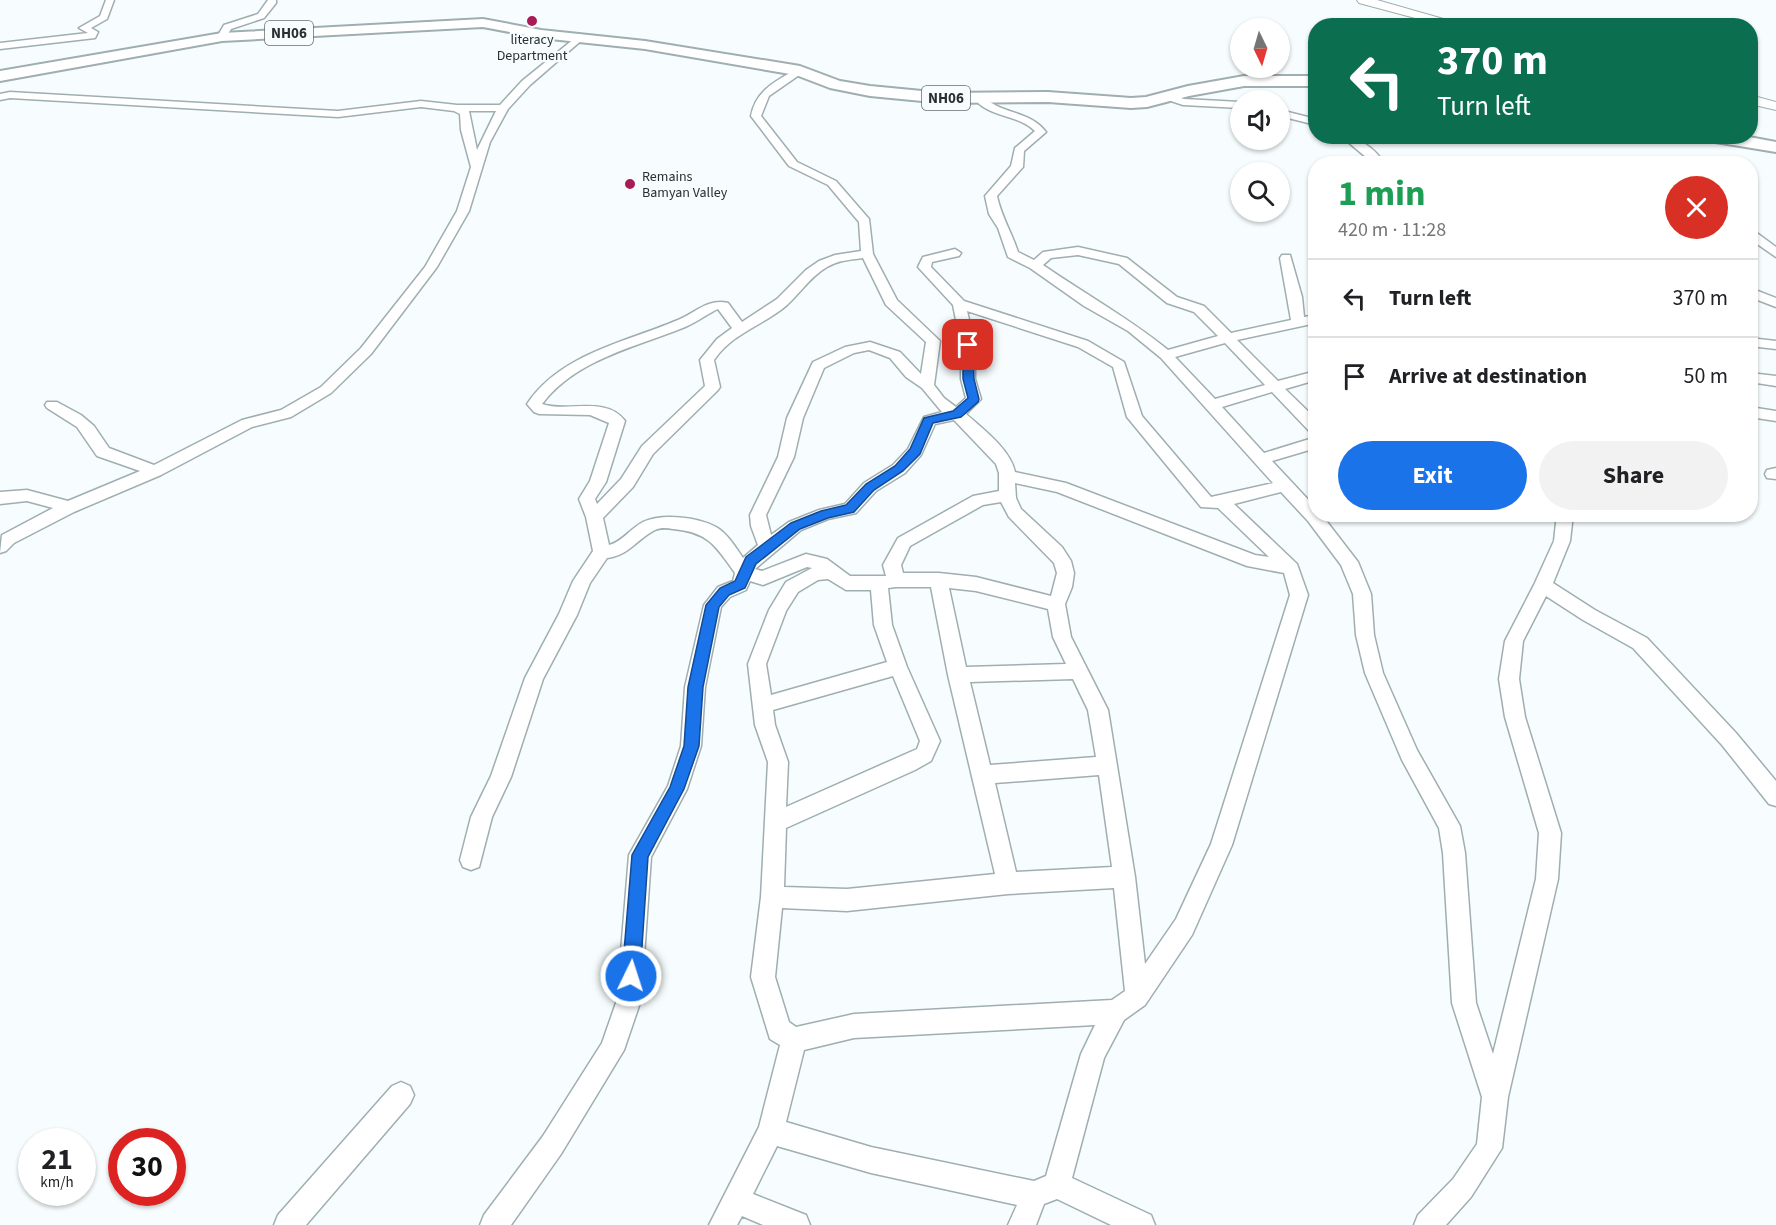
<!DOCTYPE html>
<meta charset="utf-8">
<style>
:root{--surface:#fff;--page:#f2f2f2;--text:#202124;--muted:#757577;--line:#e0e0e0;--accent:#1a73e8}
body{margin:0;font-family:"Source Sans 3",sans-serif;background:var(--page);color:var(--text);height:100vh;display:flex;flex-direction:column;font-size:22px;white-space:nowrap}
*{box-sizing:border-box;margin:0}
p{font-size:20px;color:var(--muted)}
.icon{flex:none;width:33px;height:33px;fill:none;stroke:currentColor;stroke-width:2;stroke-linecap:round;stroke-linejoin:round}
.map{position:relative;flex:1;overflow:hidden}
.details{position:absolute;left:1308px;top:156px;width:450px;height:366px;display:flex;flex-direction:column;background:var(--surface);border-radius:24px;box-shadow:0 2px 4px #0004}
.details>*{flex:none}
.guide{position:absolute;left:1308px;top:18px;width:450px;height:126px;border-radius:24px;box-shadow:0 2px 4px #0004;background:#0b6e4f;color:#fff;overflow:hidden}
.needle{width:39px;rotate:175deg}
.tools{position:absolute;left:1230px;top:18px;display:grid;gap:12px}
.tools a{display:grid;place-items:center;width:60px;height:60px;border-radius:50%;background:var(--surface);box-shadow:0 2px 4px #0004;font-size:30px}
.speed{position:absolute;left:18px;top:1128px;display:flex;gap:12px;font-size:30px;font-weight:700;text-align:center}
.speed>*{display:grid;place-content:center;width:78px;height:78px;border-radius:50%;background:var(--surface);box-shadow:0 2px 4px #0004;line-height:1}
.speed small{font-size:15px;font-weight:400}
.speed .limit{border:9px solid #d22;background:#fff;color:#111}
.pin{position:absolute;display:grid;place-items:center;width:51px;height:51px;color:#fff;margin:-26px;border-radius:12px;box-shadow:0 3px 9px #0006}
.me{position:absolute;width:66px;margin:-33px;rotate:4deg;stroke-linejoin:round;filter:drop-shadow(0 0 4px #0008)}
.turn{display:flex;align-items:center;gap:21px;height:126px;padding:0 30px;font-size:27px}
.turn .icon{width:78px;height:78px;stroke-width:2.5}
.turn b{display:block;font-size:42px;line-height:51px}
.round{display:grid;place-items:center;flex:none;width:63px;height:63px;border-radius:32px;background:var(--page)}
.head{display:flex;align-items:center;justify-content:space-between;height:102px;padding:0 30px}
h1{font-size:36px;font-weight:700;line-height:45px;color:#1e9e55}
.primary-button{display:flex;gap:12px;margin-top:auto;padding:12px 30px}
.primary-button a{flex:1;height:69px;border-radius:36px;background:var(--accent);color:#fff;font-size:24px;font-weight:700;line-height:69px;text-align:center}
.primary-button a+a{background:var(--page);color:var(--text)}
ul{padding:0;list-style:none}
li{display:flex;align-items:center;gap:18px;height:78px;padding:0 30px;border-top:2px solid var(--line)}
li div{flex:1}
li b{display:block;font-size:22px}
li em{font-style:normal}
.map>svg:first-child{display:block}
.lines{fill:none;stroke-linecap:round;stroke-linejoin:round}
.street-casing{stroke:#9faeb1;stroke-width:3}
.secondary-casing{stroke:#9faeb1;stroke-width:2}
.primary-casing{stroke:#9faeb1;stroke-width:4}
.street{fill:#fff;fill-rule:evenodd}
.secondary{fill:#fff;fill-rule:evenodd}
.primary{fill:#fff;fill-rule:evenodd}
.route{fill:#1a73e8;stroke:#114b97;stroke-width:1.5}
.poi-dot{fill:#aa1a55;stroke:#f7fdfe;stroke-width:2}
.labels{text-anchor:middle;stroke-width:4.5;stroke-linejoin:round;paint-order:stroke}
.far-poi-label{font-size:14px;fill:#292f30;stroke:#f7fdfe}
.shield{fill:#f7fdfe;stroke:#676d6e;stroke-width:1.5}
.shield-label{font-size:15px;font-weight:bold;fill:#292f30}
</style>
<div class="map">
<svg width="1776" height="1225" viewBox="0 0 1776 1225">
<rect width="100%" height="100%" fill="#f7fdfe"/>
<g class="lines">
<defs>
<g id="street">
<path d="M 106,0 L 114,0 L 107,19 L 91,28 L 98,32 L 95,38 L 0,49 L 0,43 L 88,33 L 79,28 L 100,16 Z"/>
<path d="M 268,0 L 276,0 L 276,3 L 264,18 L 231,29 L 225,39 L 219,39 L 217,37 L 224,25 L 258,14 Z"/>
<path d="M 580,34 L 585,37 L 583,39 L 530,85 L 508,109 L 490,142 L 469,211 L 437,267 L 371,354 L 331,393 L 291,417 L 252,427 L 161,475 L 74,512 L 14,543 L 6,551 L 0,553 L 2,535 L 53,508 L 27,501 L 0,504 L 0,492 L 27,490 L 68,501 L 140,471 L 97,456 L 77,427 L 47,408 L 45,405 L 47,402 L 57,402 L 81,415 L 94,426 L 109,448 L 154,465 L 242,420 L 281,410 L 321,387 L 361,348 L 425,267 L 457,211 L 471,167 L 461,130 L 460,114 L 454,111 L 421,107 L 338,117 L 10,98 L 0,100 L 0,94 L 10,92 L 338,111 L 421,101 L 457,105 L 500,105 L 522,81 ZM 469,111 L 496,111 L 477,150 Z"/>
<path d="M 797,69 L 805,71 L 769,96 L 761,116 L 797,162 L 836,181 L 869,219 L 873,254 L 897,300 L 940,341 L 934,385 L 944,398 L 956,407 L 966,398 L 961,379 L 961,345 L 953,305 L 918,267 L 923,257 L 955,249 L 961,253 L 959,256 L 932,262 L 931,267 L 964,301 L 1088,341 L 1124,362 L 1142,416 L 1211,497 L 1273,483 L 1161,358 L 1128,331 L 1084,306 L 1030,268 L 1008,257 L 998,228 L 989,214 L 985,196 L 1011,166 L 1015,148 L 1035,131 C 1018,114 993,119 975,100 L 975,96 L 983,96 C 1001,115 1030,110 1046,132 L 1024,151 L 1023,167 L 997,196 C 1001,216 1012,233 1018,252 L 1034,260 L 1043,252 L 1078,247 L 1127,258 L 1177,297 L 1204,306 L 1231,333 L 1291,320 L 1280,258 L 1282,255 L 1290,255 L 1302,297 L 1304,317 L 1316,315 L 1316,323 L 1237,340 L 1278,381 L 1316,371 L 1316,380 L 1285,389 L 1316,419 L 1316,434 L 1311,433 L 1272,392 L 1222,407 L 1264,453 L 1316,437 L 1316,448 L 1272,461 L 1316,508 L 1316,514 L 1321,514 L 1358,562 L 1371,594 L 1374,635 L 1383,673 L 1417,750 L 1460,826 L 1465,853 L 1476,1003 L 1493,1054 L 1536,879 L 1539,833 L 1505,717 L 1499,679 L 1505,641 L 1534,585 L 1554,541 L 1557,514 L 1573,514 L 1570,541 L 1553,583 L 1595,610 L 1647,638 L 1736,733 L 1776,781 L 1776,806 L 1769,804 L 1722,745 L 1633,648 L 1583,620 L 1546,596 L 1523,641 L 1519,679 L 1525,717 L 1561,833 L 1558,879 L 1508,1097 L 1502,1148 L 1471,1197 L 1446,1225 L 1414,1225 L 1418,1215 L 1453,1179 L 1477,1144 L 1482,1097 L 1452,1003 L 1443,853 L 1439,828 L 1402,760 L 1365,673 L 1356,635 L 1353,594 L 1341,565 L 1308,521 L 1281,492 L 1234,504 L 1297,564 L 1308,595 L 1232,845 L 1192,935 L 1145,1005 L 1124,1020 L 1104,1058 L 1072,1178 L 1151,1215 L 1155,1225 L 1111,1225 L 1057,1199 L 1044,1204 L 1036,1225 L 1008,1225 L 1017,1205 L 871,1173 L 777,1146 L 753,1194 L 806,1215 L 810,1225 L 763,1225 L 742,1216 L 737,1225 L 709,1225 L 759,1127 L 780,1045 L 770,1039 L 751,977 L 761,897 L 768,762 L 755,725 L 748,664 L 769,610 L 786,582 L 812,568 L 807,567 L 763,585 L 750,581 L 746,590 L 730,597 L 721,607 L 705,687 L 701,746 L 687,789 L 651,857 L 641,1000 L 624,1050 L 561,1154 L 511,1225 L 480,1225 L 484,1215 L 543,1136 L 602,1043 L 617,1000 L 629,855 L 668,786 L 681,746 L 685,687 L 704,605 L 718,587 L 733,581 L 735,573 C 716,546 708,532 673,529 C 667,528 661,527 655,530 C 637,539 628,556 607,558 L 590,583 L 577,615 L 543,679 L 511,777 L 492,817 L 479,867 L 471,870 L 463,867 L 460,860 L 471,817 L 491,776 L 525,678 L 559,614 L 573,581 L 593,551 L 586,517 L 579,499 L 590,481 L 609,423 L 590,415 L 539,414 L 534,412 L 527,404 C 560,354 626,342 678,320 C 695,313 708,298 728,303 L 742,322 L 777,299 L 806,270 L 819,261 L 835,255 L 861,251 L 859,222 L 828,185 L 789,166 L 751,116 C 756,90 776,81 797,69 ZM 1078,255 L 1119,264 L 1167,303 L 1194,312 L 1218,336 L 1168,350 C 1129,318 1085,294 1043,265 L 1051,258 ZM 863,258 L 886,305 L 926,342 L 921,374 L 900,352 L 870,342 L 845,347 L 813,362 L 787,418 L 778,457 L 750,515 L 751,526 L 758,545 L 743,558 C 736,548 727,533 716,527 C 698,517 662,513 643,522 C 631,528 622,542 609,545 L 603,518 L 633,487 L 653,454 L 718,390 L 720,387 L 714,360 C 732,333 764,325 787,305 C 801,292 811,276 827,267 C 838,260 850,260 863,258 ZM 718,309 L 732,328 L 717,339 L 700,360 L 705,386 L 642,446 L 621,479 L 597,504 L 595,499 L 606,482 L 625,421 C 606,395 567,413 542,404 C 576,359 636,347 685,327 C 697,322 707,314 718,309 ZM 967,311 L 1078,347 L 1113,367 L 1127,417 L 1201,507 L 1218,508 L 1269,557 L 1255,555 L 1066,483 L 1015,472 C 1010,449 983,429 966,414 L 981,399 L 975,379 L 975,345 ZM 1225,343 L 1265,385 L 1215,399 L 1175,357 ZM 869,350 L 890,358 L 906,377 L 922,388 L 942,412 L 924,417 L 908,449 L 893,465 L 864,483 L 845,504 L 819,510 L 789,522 L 771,535 L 766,515 L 794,457 L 803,418 L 824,368 L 854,353 ZM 954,420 L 996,464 L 999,473 L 999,491 L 973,496 L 898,538 L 883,565 L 886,576 L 850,576 L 827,559 L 806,554 L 762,571 L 755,569 L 801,530 L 828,519 L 856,513 L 876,491 L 905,473 L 921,455 L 935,424 ZM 1015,483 L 1057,492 L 1247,566 L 1284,573 L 1290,595 L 1211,844 L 1176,919 L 1145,964 L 1135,877 L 1108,710 L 1071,637 L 1065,604 L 1072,587 L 1074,573 L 1071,561 L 1062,547 L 1021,509 L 1016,498 ZM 1001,502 L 1009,517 L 1054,563 L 1057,573 L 1051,596 L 976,577 L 939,573 L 903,573 L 901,565 L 910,546 L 983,505 ZM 828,579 L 846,590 L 871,590 L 874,625 L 887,662 L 771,695 L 766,664 L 786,611 L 798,592 L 818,580 ZM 896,587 L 931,587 L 948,675 L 995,874 L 847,889 L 784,887 L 786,828 L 915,770 L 931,761 L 940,741 L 907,667 L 892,625 L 888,588 ZM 949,588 L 976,591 L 1048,609 L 1053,637 L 1066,664 L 966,667 ZM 893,676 L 920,741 L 917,749 L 786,807 L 788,762 L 775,725 L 773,710 ZM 1073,679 L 1088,710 L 1096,757 L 990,765 L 970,682 ZM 1099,775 L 1112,867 L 1016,872 L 995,783 ZM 1114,888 L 1125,991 L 1112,1000 L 854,1014 L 796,1027 L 789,1022 L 775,977 L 782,908 L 847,911 L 1008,894 ZM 1095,1025 L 1081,1054 L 1046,1176 L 1034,1181 L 871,1147 L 786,1122 L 804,1050 L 854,1038 Z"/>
<path d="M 1169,94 L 1184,99 L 1240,102 L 1240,108 L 1183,105 L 1165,99 L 1165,95 Z"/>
<path d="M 1280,110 L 1316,119 L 1316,125 L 1280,116 Z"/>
<path d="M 1341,136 C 1359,136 1375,149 1385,164 L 1374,164 Z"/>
<path d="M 1750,228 L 1776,247 L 1776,257 L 1750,239 Z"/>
<path d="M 1750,288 L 1776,298 L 1776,307 L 1750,297 Z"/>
<path d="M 1750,338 L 1776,341 L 1776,349 L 1750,346 Z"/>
<path d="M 1750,373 L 1776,376 L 1776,386 L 1750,382 Z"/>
<path d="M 1750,407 L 1776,411 L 1776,421 L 1750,417 Z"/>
<path d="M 1776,468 L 1776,479 L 1767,478 L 1765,474 L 1767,470 Z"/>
<path d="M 401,1082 L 410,1086 L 414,1095 L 410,1104 L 306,1225 L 274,1225 L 278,1215 L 392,1086 Z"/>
</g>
<g id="secondary">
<path d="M 1357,0 L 1377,0 L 1468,26 L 1445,26 L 1359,3 Z"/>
<path d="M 1750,95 L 1776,102 L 1776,110 L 1750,104 Z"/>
</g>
<g id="primary">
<path d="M 483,19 L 541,30 L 645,41 L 800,66 L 840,81 L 870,86 L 943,93 L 1048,92 L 1131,98 L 1146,97 L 1188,86 L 1244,76 L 1316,76 L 1316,86 L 1244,86 L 1189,96 L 1147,107 L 1131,108 L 1048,102 L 943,103 L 870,96 L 830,88 L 796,75 L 645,49 L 541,38 L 483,27 L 222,41 L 0,81 L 0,71 L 222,33 Z"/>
<path d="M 1701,136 L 1744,136 L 1776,142 L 1776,152 L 1709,141 Z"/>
</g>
</defs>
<use href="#street" class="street-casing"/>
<use href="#secondary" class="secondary-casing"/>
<use href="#primary" class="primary-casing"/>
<use href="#street" class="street"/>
<use href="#secondary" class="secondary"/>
<use href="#primary" class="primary"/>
</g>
<path class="route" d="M 968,341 L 973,345 L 974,379 L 979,399 L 978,402 L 961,417 L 933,423 L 920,454 L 903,471 L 874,490 L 854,512 L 828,518 L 800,529 L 756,564 L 745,588 L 729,595 L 719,607 L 703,687 L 699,746 L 684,789 L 648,857 L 640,976 L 637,983 L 631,985 L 624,983 L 622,976 L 632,855 L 670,787 L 684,746 L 688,687 L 706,605 L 720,588 L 735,581 L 746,557 L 791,523 L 821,511 L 846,505 L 866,484 L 895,466 L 910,449 L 924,418 L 953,411 L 968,398 L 963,379 L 963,345 Z"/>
<g class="poi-dot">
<circle cx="532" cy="21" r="6"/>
<circle cx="630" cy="184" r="6"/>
</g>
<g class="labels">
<g class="far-poi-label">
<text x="532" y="44">literacy<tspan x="532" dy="16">Department</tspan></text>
<text x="642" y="181" text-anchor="start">Remains<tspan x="642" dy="16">Bamyan Valley</tspan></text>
</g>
<g class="shield">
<rect x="265" y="21" width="48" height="24" rx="4.5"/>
<rect x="922" y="86" width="48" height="24" rx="4.5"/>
</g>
<g class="shield-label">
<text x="289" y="38">NH06</text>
<text x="946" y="103">NH06</text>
</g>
</g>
</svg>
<div class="tools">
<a><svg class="needle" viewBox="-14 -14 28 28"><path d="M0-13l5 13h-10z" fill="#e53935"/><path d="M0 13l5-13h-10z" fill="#757577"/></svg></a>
<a><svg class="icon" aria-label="sound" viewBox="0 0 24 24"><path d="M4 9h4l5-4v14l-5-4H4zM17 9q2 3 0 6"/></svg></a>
<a><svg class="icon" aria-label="search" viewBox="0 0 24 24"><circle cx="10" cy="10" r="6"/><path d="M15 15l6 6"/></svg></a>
</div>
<div class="speed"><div>21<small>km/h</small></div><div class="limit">30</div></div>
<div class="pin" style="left:968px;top:345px;background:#d93025"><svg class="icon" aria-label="arrive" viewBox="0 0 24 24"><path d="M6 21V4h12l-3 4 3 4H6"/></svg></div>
<svg class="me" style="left:631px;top:976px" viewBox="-20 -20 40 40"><circle r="17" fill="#1a73e8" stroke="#fff" stroke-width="3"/><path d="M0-11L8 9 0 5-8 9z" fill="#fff"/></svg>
<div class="guide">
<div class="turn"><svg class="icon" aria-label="left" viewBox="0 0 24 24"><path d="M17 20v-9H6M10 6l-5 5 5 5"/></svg><div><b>370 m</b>Turn left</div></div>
</div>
<section class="details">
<div class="head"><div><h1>1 min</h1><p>420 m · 11:28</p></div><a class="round" style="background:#d93025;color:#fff"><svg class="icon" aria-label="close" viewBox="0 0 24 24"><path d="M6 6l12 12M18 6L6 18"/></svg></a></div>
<ul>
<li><svg class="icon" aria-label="left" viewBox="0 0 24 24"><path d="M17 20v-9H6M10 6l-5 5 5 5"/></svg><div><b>Turn left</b></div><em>370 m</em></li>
<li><svg class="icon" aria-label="arrive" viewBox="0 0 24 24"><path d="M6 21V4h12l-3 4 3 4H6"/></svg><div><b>Arrive at destination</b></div><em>50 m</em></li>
</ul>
<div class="primary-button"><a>Exit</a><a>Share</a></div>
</section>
</div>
